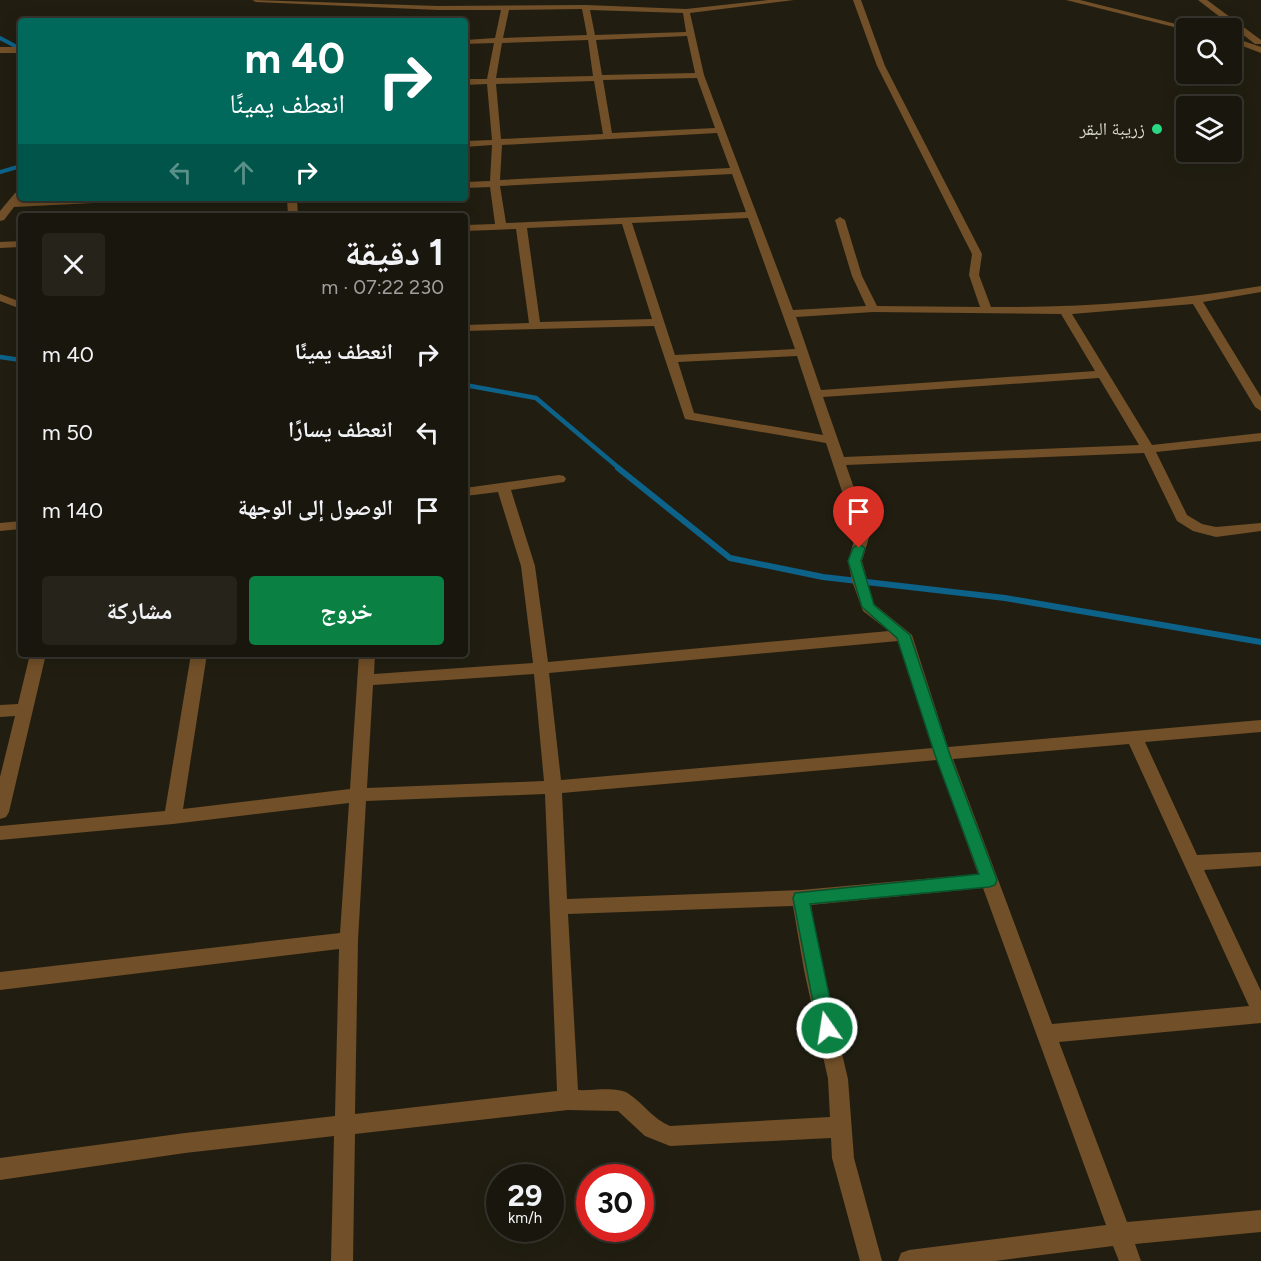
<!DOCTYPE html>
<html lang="ar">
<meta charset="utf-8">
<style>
:root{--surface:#19160d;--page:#26231b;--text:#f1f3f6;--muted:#9f9f9d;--line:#37352e;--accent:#0b8043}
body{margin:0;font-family:Figtree,"Noto Naskh Arabic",sans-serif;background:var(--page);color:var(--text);direction:rtl;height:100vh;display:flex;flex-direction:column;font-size:22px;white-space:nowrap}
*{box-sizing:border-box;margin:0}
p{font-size:20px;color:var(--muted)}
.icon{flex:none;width:33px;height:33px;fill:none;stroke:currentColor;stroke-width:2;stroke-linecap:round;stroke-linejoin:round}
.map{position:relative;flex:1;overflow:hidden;direction:ltr}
.panel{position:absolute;left:18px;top:213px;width:450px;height:444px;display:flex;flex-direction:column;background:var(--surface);border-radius:6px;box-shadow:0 3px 15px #0003,0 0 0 2px var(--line);direction:rtl}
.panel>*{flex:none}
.top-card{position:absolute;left:18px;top:18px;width:450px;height:183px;border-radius:6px;box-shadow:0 3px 15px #0003,0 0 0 2px var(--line);direction:rtl;background:#00695c;color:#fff;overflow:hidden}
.tools{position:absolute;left:1176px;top:18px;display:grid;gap:12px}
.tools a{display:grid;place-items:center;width:66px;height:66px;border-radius:6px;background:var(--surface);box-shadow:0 3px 15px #0003,0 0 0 2px var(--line);font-size:30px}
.speed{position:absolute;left:486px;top:1164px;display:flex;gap:12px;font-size:30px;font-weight:700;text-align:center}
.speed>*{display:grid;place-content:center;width:78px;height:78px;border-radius:50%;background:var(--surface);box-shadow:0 3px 15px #0003,0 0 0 2px var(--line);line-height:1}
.speed small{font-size:15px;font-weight:400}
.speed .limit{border:9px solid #d22;background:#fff;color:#111}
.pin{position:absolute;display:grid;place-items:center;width:51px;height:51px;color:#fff;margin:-62px -26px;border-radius:50% 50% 50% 0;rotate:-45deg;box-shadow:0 0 6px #0007}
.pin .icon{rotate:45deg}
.me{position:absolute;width:66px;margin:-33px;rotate:347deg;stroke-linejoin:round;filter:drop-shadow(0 0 4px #0008)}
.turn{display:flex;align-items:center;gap:21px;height:126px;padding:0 24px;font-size:27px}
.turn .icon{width:78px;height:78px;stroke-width:2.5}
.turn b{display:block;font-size:42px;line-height:51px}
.lanes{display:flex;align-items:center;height:57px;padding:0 24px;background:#0003;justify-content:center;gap:30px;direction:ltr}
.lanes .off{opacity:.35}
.round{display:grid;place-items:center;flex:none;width:63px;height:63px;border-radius:6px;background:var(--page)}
.summary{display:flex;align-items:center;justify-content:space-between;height:102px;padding:0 24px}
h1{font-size:36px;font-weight:700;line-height:45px}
.button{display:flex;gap:12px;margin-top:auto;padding:12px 24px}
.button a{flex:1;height:69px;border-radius:6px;background:var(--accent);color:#fff;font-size:24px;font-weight:700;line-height:69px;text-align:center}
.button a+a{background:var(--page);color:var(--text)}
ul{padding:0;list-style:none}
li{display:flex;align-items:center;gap:18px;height:78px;padding:0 24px}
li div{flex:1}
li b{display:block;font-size:22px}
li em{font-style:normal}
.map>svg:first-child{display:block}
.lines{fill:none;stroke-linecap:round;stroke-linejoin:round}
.stream-far2{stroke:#0d6289;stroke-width:4}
.stream-far1{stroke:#0d6289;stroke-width:4.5}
.stream{stroke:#0d6289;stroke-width:6}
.minor{fill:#714f28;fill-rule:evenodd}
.route{fill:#0b8043;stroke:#07532c;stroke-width:1.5}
.poi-dot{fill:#29d885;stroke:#211e11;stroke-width:2}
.labels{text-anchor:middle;stroke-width:6;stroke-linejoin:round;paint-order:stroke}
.far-poi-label{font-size:18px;fill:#d8d6cd;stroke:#211e11;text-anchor:end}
</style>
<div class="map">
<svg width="1261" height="1261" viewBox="0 0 1261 1261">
<rect width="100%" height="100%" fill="#211e11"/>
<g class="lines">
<g class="stream-far2">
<path d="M 0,38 L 21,49"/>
<path d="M 0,172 L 21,166"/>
</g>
<g class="stream-far1">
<path d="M 0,357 L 21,360"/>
<path d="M 465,385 L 536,398 L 620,469"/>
</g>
<path class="stream" d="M 618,468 L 730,558 L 823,577 L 1005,598 L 1261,642"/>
<g class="minor">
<path d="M 252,0 L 438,6 L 586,5 L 686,9 L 768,0 L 794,0 L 690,13 L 704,75 L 793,310 L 866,306 L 852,276 L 835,220 L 840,217 L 845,220 L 862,276 L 877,306 L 980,307 L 969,275 L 972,254 L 877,66 L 853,0 L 861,0 L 885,66 L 982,254 L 979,275 L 991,307 C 1082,308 1171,301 1261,286 L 1261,292 L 1203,302 L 1261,397 L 1261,411 L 1255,407 L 1193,304 L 1072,314 L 1152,445 L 1261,433 L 1261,441 L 1156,452 L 1187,515 L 1202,524 L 1216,527 L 1261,523 L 1261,531 L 1216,537 L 1193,531 L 1177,521 L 1144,453 L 846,465 L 870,534 L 862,561 L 874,604 L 912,635 L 948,747 L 1261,720 L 1261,732 L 1145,742 L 1197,855 L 1261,852 L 1261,866 L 1204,870 L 1261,991 L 1261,1023 L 1059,1042 L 1127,1222 L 1261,1210 L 1261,1232 L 1135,1244 L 1141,1261 L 1119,1261 L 1113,1246 L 995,1261 L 898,1261 L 901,1253 L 909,1250 L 1106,1225 L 983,888 L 811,905 L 822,970 L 848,1079 L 854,1158 L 882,1261 L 860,1261 L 832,1158 L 831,1138 L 670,1146 L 645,1136 L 618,1111 L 568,1110 L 355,1134 L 353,1261 L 331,1261 L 334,1136 L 185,1153 L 0,1180 L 0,1158 L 185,1133 L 335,1116 L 339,949 L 0,990 L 0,972 L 340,933 L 349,803 L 173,824 L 0,840 L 0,826 L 165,811 L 191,654 L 207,654 L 183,809 L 350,789 L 359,654 L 375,654 L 374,674 L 533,663 L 521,566 L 498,492 L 465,496 L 465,488 L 559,475 L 564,476 L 566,479 L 564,482 L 511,490 L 535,566 L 548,662 L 889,631 L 863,611 L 852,581 L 848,561 L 856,534 L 826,443 L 685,419 L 654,326 L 465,331 L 465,325 L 529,323 L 516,229 L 465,231 L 465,225 L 495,224 L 490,187 L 465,188 L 465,182 L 490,181 L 492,145 L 465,147 L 465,141 L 492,140 L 487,84 L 465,85 L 465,79 L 487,79 L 494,43 L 465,44 L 465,40 L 495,38 L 501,10 L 438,10 L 256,2 ZM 582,9 L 587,35 L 503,38 L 509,10 ZM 590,10 L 683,13 L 686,32 L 595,35 ZM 687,36 L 695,73 L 602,75 L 596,40 ZM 588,40 L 593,76 L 496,78 L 502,43 ZM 697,78 L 715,128 L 612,133 L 603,80 ZM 594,81 L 603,134 L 501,139 L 496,84 ZM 717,133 L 730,168 L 500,180 L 502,145 ZM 732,174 L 746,212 L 506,223 L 500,186 ZM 748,218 L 795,349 L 675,355 L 632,223 ZM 622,224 L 652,319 L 540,322 L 527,228 ZM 873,312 L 1061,314 L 1095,371 L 821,390 L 796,317 ZM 797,356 L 823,435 L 694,413 L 678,362 ZM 1099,378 L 1139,445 L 844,457 L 823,397 ZM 898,641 L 933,748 L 561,780 L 549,673 ZM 534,674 L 544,781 L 367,788 L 373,685 ZM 1129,744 L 1249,1006 L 1052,1024 L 953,759 ZM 937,760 L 978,874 L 801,890 L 567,899 L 562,793 ZM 545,794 L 557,1091 L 355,1114 L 358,940 L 366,801 ZM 793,906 L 804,970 L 828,1079 L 830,1117 L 670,1126 C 653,1119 644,1104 629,1094 C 617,1086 592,1091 578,1090 L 568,914 Z"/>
<path d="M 1066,0 L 1080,0 L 1192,28 L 1186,30 Z"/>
<path d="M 1198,0 L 1207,0 L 1261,40 L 1261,44 L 1255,44 Z"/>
<path d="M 1232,37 L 1261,47 L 1261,53 L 1232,42 Z"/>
<rect x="0" y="47" width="21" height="6"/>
<path d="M 19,192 L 22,198 L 20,201 L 138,198 L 133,201 L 14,207 L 4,220 L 0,221 L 0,211 L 15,193 Z"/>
<path d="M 287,198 L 297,198 L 298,216 L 288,216 Z"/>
<path d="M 21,241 L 21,247 L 0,248 L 0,242 Z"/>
<path d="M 0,294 L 21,302 L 21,309 L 0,301 Z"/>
<path d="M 21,521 L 21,529 L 0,531 L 0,523 Z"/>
<path d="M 30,654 L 46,654 L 9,812 L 6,817 L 0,819 L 0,777 L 15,716 L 0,717 L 0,705 L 18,704 Z"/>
</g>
</g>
<path class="route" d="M 859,544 L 865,548 L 861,561 L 874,605 L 910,635 L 950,755 L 997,880 L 995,885 L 989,887 L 810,904 L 836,1028 L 833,1034 L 827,1036 L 820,1034 L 818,1028 L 793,898 L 795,893 L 979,874 L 935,755 L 897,638 L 862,607 L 848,561 L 853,548 Z"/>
<circle class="poi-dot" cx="1157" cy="129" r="6"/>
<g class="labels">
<g class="far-poi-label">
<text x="1145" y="135">زريبة البقر</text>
</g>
</g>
</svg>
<div class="tools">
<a><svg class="icon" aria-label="search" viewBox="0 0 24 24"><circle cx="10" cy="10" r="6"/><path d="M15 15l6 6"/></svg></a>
<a><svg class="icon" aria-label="layers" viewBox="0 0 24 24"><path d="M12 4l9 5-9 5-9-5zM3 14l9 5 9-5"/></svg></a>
</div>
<div class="speed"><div>29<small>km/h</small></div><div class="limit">30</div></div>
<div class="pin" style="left:859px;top:548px;background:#d93025"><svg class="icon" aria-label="arrive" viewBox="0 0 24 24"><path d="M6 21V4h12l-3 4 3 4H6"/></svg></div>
<svg class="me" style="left:827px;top:1028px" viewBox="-20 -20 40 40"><circle r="17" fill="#0b8043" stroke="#fff" stroke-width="3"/><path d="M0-11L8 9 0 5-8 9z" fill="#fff"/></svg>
<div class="top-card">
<div class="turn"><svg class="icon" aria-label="right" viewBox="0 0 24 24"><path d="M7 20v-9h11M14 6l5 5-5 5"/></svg><div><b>40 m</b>انعطف يمينًا</div></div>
<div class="lanes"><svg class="icon off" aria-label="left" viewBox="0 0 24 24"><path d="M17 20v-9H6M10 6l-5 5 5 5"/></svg><svg class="icon off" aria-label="ahead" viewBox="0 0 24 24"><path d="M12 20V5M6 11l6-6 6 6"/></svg><svg class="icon" aria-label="right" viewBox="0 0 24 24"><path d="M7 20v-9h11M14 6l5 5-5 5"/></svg></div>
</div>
<section class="panel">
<div class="summary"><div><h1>1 دقيقة</h1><p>230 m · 07:22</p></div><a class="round"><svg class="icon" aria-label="close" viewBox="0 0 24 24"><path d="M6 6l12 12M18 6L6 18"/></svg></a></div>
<ul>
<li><svg class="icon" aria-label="right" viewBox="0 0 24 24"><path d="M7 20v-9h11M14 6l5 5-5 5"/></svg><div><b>انعطف يمينًا</b></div><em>40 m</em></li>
<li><svg class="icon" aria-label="left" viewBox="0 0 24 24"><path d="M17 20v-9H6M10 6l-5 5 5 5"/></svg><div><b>انعطف يسارًا</b></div><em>50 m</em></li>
<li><svg class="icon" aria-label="arrive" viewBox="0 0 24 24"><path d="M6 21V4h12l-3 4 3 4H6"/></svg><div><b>الوصول إلى الوجهة</b></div><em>140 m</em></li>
</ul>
<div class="button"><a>خروج</a><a>مشاركة</a></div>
</section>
</div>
